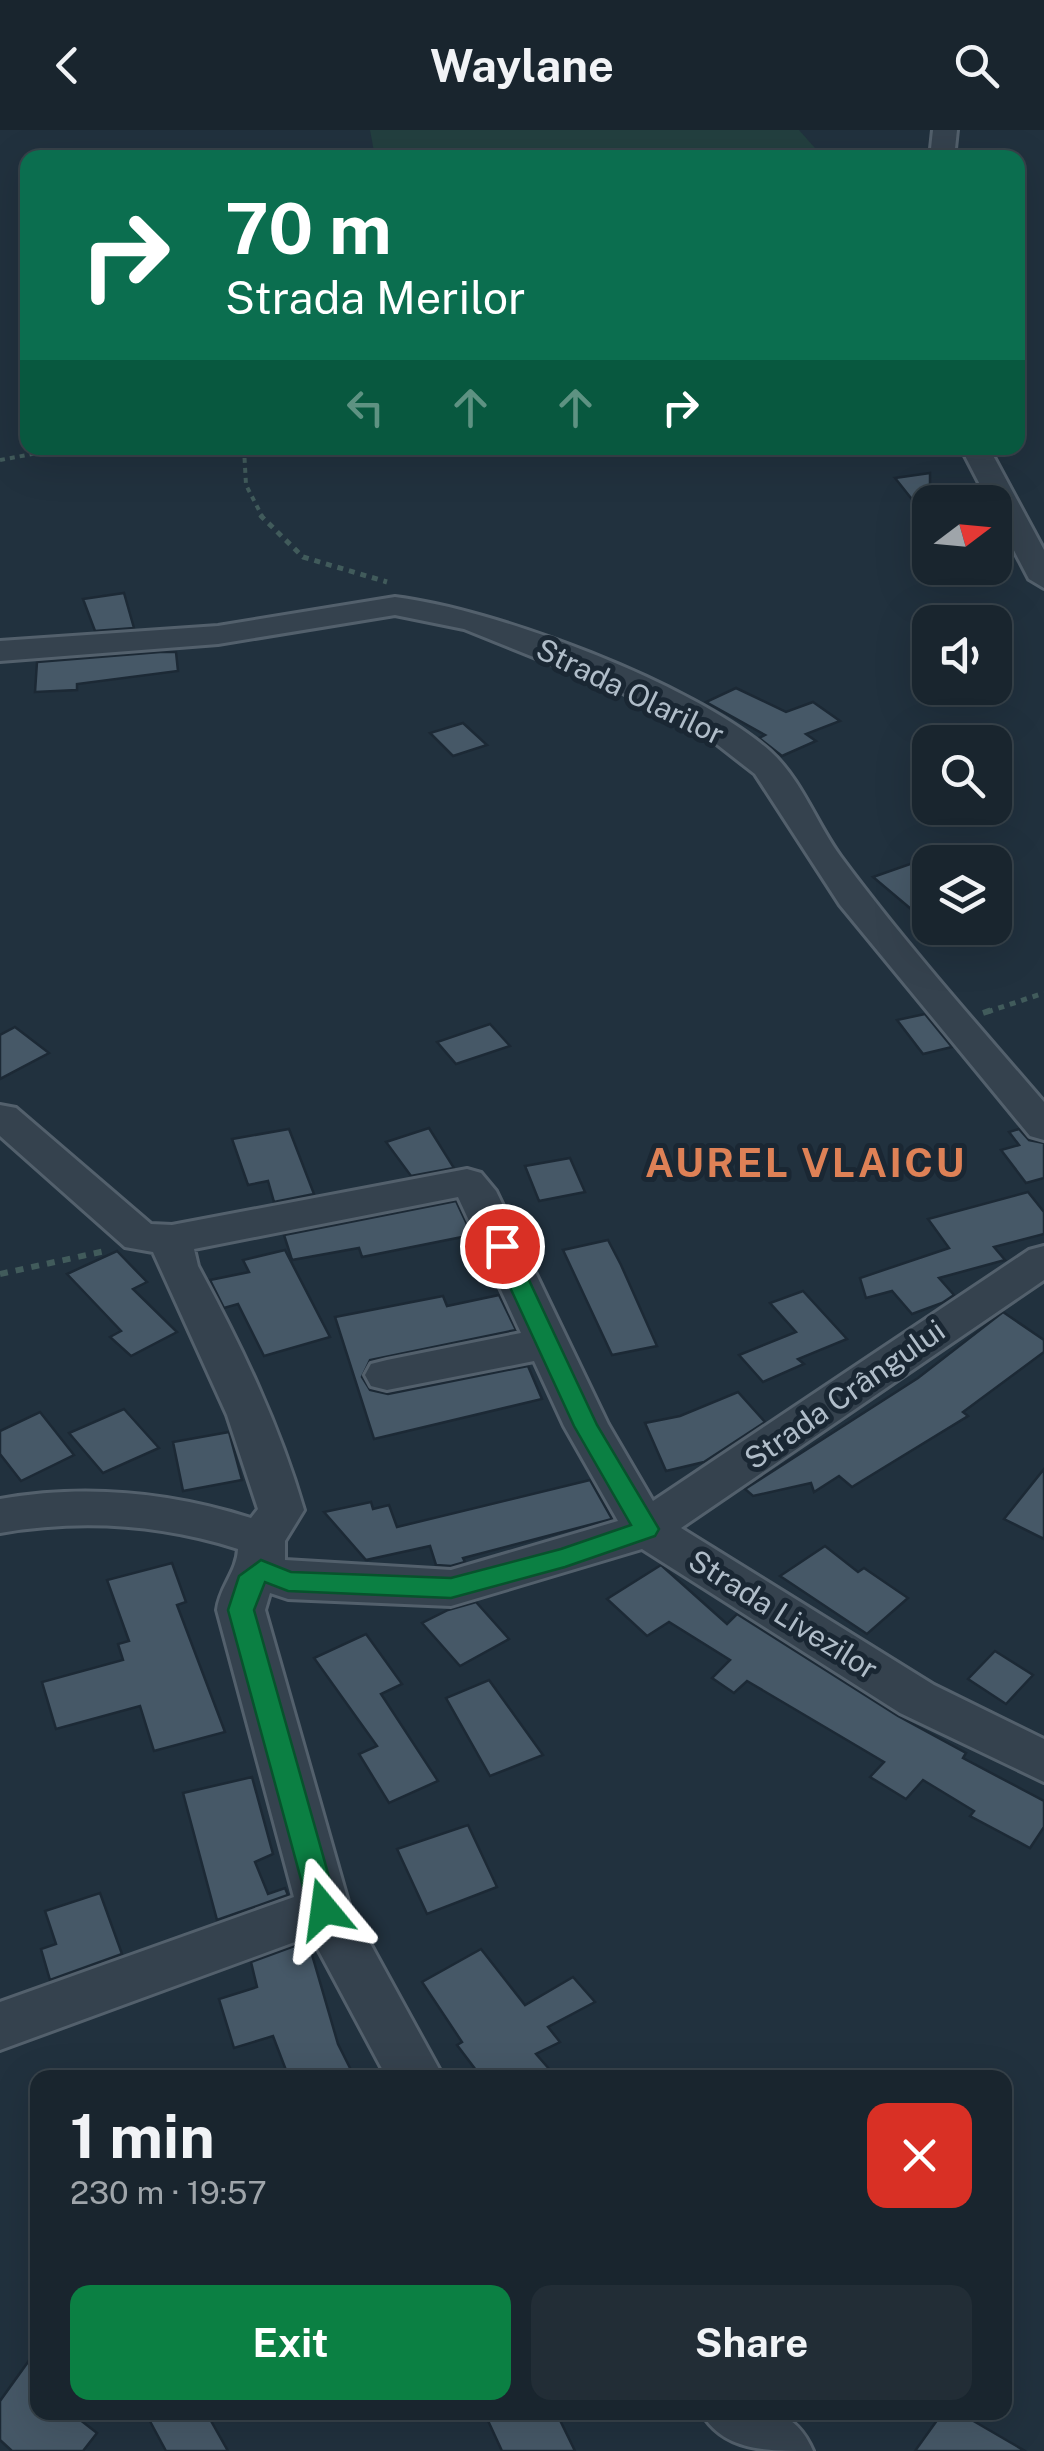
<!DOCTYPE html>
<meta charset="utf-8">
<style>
:root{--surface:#19252e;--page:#222d36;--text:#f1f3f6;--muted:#9fa5aa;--line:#37424a;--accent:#0b8043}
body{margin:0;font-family:"Public Sans",sans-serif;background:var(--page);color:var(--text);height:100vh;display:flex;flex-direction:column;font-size:38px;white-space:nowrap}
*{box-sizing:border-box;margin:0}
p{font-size:32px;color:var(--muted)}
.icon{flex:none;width:55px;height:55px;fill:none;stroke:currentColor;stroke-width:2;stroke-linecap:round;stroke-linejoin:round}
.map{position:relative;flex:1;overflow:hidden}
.panel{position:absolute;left:30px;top:1940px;width:982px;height:350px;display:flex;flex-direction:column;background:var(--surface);border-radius:20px;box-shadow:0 10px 40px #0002,0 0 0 2px var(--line)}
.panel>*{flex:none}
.top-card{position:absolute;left:20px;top:20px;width:1005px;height:305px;border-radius:20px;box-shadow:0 10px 40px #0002,0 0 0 2px var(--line);background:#0b6e4f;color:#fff;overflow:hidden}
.needle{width:65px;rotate:74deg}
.controls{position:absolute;left:912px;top:355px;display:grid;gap:20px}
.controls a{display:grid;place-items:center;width:100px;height:100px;border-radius:20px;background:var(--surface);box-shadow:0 10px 40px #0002,0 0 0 2px var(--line);font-size:50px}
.pin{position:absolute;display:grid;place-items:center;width:85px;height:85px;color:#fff;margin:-42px;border:5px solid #fff;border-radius:50%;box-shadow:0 2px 10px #0007}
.me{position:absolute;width:110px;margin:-55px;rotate:344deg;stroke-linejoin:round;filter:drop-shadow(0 0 8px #0008)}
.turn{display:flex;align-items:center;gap:35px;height:210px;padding:0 40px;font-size:45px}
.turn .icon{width:130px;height:130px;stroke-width:2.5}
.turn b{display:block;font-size:70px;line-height:85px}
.lanes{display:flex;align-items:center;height:95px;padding:0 40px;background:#0003;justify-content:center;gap:50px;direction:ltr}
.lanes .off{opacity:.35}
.round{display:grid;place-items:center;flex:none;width:105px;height:105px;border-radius:20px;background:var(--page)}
.overview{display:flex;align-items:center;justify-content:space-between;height:170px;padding:0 40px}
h1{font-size:60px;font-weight:700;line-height:75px}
.cta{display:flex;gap:20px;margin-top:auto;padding:20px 40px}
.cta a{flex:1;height:115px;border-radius:20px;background:var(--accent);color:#fff;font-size:40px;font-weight:700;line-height:115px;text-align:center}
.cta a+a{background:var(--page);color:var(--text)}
header{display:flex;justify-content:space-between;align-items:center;height:130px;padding:0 40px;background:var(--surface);font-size:45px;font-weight:700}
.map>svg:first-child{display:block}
.green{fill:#233f3f}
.building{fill:#465867;stroke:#1c2935;stroke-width:2.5}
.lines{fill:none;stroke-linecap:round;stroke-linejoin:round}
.minor-casing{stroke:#53606c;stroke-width:6}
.path-far2{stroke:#415b5b;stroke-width:4;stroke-dasharray:5 5;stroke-linecap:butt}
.path-far1{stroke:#415b5b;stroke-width:5;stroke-dasharray:6 6;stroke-linecap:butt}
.path{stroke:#415b5b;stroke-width:6;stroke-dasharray:8 8;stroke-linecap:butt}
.minor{fill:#35424e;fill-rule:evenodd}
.route{fill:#0b8043;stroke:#07532c;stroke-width:2.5}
.labels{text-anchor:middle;stroke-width:10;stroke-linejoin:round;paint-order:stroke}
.street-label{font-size:30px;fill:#b0bdc9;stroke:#1a2733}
.district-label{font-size:40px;font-weight:bold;letter-spacing:2.5px;fill:#de8156;stroke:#1a2733}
</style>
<header><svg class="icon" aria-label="back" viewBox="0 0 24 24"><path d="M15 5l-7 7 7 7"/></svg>Waylane<svg class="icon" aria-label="search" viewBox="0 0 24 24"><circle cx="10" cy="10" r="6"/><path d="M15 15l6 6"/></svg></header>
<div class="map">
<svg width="1044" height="2321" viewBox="0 0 1044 2321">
<rect width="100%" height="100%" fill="#21313e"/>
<path class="green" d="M 370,0 L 799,0 L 823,27 L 375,27 Z"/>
<g class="building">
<path d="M 930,343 L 930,392 L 895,348 Z"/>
<path d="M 124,463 L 134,498 L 95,501 L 83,469 Z"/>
<path d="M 160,522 L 176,522 L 178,541 L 77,554 L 77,560 L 35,562 L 37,532 Z"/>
<path d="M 736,558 L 786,582 L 813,572 L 840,591 L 806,604 L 816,611 L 782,626 L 759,608 L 765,605 L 706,572 Z"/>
<path d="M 463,593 L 487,615 L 453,626 L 430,603 Z"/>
<path d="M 930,727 L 930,772 L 911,779 L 873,747 Z"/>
<path d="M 925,884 L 952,917 L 923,924 L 897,890 Z"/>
<path d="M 490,894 L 510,916 L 456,934 L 437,912 Z"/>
<path d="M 15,897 L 49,923 L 0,949 L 0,905 Z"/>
<path d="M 429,998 L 454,1038 L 411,1046 L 386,1012 Z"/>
<path d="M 289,999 L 314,1064 L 274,1072 L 268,1051 L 248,1055 L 232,1009 Z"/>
<path d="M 1019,999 L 1029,1010 L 1044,1013 L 1044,1048 L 1026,1053 L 1001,1020 L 1019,1015 L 1009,1002 Z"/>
<path d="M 570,1028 L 585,1062 L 539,1071 L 525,1036 Z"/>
<path d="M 1028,1062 L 1044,1082 L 1044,1104 L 994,1117 L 1005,1130 L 939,1148 L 954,1165 L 942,1173 L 912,1184 L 892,1161 L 866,1168 L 860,1148 L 949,1118 L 928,1089 Z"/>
<path d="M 456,1071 L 472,1105 L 362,1127 L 359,1118 L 292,1130 L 284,1105 Z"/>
<path d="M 608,1110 L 621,1135 L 657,1216 L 612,1225 L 563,1120 Z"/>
<path d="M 285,1120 L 330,1207 L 264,1226 L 238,1174 L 224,1178 L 210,1150 L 249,1142 L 243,1130 Z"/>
<path d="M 117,1121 L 147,1152 L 133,1159 L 177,1202 L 131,1226 L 110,1207 L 121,1201 L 67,1144 Z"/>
<path d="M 803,1161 L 847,1209 L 798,1229 L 804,1234 L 763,1252 L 739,1225 L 796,1202 L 770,1173 Z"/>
<path d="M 499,1165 L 516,1200 L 370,1230 L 362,1247 L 370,1260 L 388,1264 L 528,1236 L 542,1269 L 374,1309 L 335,1187 L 443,1166 L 447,1176 Z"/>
<path d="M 1003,1182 L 1044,1210 L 1044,1222 L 963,1282 L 968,1286 L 852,1357 L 839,1346 L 814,1362 L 811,1353 L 753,1366 L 745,1359 L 918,1248 Z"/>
<path d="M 738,1262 L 765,1292 L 704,1332 L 666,1341 L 645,1293 L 680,1286 Z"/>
<path d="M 124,1279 L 159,1318 L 103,1343 L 69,1303 Z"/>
<path d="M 40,1282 L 74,1325 L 21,1351 L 0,1324 L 0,1301 Z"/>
<path d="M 229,1302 L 242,1350 L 183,1361 L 173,1312 Z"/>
<path d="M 1044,1339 L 1044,1409 L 1004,1389 Z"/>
<path d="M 590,1350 L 612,1389 L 463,1428 L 465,1432 L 451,1436 L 436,1435 L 430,1416 L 366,1430 L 324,1382 L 371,1372 L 373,1379 L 389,1375 L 397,1397 Z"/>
<path d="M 825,1416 L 858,1442 L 864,1438 L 908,1468 L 867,1504 L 780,1446 Z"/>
<path d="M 172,1433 L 186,1472 L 177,1475 L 225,1602 L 154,1621 L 140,1576 L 56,1599 L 42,1552 L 123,1530 L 118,1514 L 129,1511 L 107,1450 Z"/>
<path d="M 661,1435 L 727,1494 L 737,1484 L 898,1586 L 966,1623 L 963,1628 L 1044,1671 L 1044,1697 L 1030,1718 L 970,1686 L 974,1681 L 923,1650 L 906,1669 L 870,1647 L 884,1632 L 747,1551 L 734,1563 L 712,1548 L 730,1530 L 669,1492 L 647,1506 L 607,1469 Z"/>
<path d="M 476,1472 L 509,1509 L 460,1536 L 422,1493 L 448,1480 Z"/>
<path d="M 366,1504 L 402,1554 L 381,1564 L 438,1651 L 389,1673 L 359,1624 L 377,1616 L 314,1528 Z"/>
<path d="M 995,1521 L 1033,1545 L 1006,1574 L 968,1549 Z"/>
<path d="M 489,1550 L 543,1625 L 490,1646 L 446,1568 Z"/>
<path d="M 252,1647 L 273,1724 L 255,1732 L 268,1764 L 285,1758 L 288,1765 L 217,1790 L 183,1663 Z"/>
<path d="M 468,1695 L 497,1757 L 427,1784 L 397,1719 Z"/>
<path d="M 100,1763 L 122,1824 L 50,1850 L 41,1819 L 56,1814 L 45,1781 Z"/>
<path d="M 308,1811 L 338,1914 L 355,1948 L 289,1948 L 273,1906 L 234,1918 L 219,1869 L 257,1857 L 251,1832 Z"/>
<path d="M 481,1819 L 525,1875 L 573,1847 L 595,1872 L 548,1897 L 560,1912 L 536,1924 L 557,1948 L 482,1948 L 457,1915 L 462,1912 L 422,1852 Z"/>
<path d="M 38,2218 L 38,2282 L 70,2282 L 97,2303 L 83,2321 L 12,2321 L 0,2310 L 0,2271 Z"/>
<path d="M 145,2282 L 206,2282 L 228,2321 L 166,2321 Z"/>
<path d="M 484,2282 L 556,2282 L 575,2321 L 502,2321 Z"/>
<path d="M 943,2282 L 958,2282 L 1025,2321 L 915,2321 Z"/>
</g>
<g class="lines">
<defs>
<g id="minor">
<path d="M 933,0 L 957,0 L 954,28 L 930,28 Z"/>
<path d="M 961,318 L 989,318 L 1044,420 L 1044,458 L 1029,449 L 995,384 L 995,372 L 989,372 Z"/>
<path d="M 395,467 C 495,479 694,554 770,621 C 802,650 816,693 841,727 C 904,812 975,892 1044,972 L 1044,1010 L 1030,1006 L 840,775 L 755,644 L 714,612 L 623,563 L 464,499 L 395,485 L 218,514 L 0,531 L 0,511 L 218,496 Z"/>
<path d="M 0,975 L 16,978 L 151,1094 L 172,1095 L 467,1039 L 481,1043 L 496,1061 L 608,1294 L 653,1371 L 1029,1120 L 1044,1116 L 1044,1150 L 681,1398 L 934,1555 L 1044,1609 L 1044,1652 L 900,1583 L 642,1419 L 451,1476 L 288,1469 L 270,1463 L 265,1480 L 349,1775 L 444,1948 L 387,1948 L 311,1806 L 0,1920 L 0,1872 L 294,1767 L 217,1480 C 220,1456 237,1442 238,1419 C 160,1394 81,1389 0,1403 L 0,1369 C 86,1354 168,1362 251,1388 L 258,1379 L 227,1285 L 153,1122 L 125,1117 L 0,1006 ZM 458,1067 L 521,1203 L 387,1230 L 371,1234 L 365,1245 L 371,1256 L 387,1260 L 534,1231 L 564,1296 L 618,1391 L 451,1440 L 285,1430 L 285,1411 L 304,1380 C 279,1294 241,1215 198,1136 L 194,1119 Z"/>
<path d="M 701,2282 C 749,2282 791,2268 813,2321 C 765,2321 723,2321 701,2282 Z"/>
</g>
</defs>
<use href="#minor" class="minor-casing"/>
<g class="path-far2">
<path d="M 244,318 L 246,355 L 263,388"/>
<path d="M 0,330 L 65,318"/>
</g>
<g class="path-far1">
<path d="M 260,385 L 303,427 L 387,452"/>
<path d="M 987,882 L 1044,863"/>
</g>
<g class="path">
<path d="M 983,883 L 995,879"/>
<path d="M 0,1144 L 105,1121"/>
</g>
<use href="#minor" class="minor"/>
</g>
<path class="route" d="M 502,1109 L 513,1116 L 597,1295 L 659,1399 L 655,1406 L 565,1437 L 451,1468 L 288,1461 L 265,1452 L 254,1480 L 338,1779 L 333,1787 L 324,1791 L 314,1787 L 309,1779 L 228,1480 L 239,1446 L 261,1430 L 291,1442 L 451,1448 L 561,1419 L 631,1395 L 574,1296 L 491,1116 Z"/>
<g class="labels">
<g class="street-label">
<text transform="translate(630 562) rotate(26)" y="10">Strada Olarilor</text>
<text transform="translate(845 1265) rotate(-35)" y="10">Strada Crângului</text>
<text transform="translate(783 1485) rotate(32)" y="10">Strada Livezilor</text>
</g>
<g class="district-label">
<text x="806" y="1047">AUREL VLAICU</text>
</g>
</g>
</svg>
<div class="controls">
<a><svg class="needle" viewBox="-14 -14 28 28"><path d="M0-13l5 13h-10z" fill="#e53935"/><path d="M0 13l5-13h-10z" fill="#9fa5aa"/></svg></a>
<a><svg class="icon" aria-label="sound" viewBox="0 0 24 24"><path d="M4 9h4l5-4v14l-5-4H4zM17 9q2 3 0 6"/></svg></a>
<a><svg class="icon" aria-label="search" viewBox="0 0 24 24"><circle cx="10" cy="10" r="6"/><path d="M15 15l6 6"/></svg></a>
<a><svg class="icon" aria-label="layers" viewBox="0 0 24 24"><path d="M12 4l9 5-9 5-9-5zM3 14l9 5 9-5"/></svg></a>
</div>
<div class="pin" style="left:502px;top:1116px;background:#d93025"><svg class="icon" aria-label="arrive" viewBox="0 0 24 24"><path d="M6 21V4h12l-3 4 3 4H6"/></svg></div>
<svg class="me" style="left:324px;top:1779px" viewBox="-20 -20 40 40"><path d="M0-17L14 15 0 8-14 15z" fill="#0b8043" stroke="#fff" stroke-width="4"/></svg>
<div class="top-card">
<div class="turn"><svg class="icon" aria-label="right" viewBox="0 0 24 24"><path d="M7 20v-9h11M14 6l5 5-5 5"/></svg><div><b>70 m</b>Strada Merilor</div></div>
<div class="lanes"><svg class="icon off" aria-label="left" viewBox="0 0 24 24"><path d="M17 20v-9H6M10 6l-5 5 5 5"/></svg><svg class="icon off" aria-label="ahead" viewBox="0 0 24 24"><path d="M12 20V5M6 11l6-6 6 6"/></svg><svg class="icon off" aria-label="ahead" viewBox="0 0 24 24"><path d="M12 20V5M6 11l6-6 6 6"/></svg><svg class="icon" aria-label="right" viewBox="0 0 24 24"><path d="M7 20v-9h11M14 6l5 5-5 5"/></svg></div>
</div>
<section class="panel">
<div class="overview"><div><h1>1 min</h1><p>230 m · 19:57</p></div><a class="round" style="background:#d93025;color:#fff"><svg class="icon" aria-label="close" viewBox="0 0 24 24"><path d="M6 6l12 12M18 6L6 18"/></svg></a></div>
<div class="cta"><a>Exit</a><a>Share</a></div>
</section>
</div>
